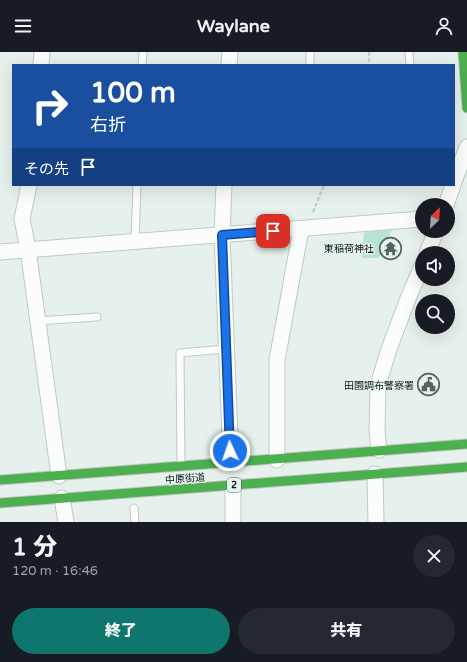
<!DOCTYPE html>
<html lang="ja">
<meta charset="utf-8">
<style>
:root{--surface:#171b24;--page:#242831;--text:#f1f3f6;--muted:#9ea1a6;--accent:#0f766e}
body{margin:0;font-family:"Varela Round","Noto Sans JP",sans-serif;background:var(--page);color:var(--text);height:100vh;display:flex;flex-direction:column;font-size:15px;white-space:nowrap}
*{box-sizing:border-box;margin:0}
p{font-size:13px;color:var(--muted)}
.icon{flex:none;width:22px;height:22px;fill:none;stroke:currentColor;stroke-width:2;stroke-linecap:round;stroke-linejoin:round}
.map{position:relative;height:470px;overflow:hidden}
.details{display:flex;flex-direction:column;background:var(--surface);flex:1}
.details>*{flex:none}
.banner{position:absolute;left:12px;top:12px;width:443px;height:122px;border-radius:0px;box-shadow:0 4px 16px #0002;background:#1a4fa0;color:#fff;overflow:hidden}
.needle{width:26px;rotate:25deg}
.controls{position:absolute;left:415px;top:146px;display:grid;gap:8px}
.controls a{display:grid;place-items:center;width:40px;height:40px;border-radius:50%;background:var(--surface);box-shadow:0 4px 16px #0002;font-size:20px}
.pin{position:absolute;display:grid;place-items:center;width:34px;height:34px;color:#fff;margin:-17px;border-radius:8px;box-shadow:0 2px 6px #0006}
.me{position:absolute;width:44px;margin:-22px;rotate:357deg;stroke-linejoin:round;filter:drop-shadow(0 0 3px #0008)}
.turn{display:flex;align-items:center;gap:14px;height:84px;padding:0 12px;font-size:18px}
.turn .icon{width:52px;height:52px;stroke-width:2.5}
.turn b{display:block;font-size:28px;line-height:34px}
.then{display:flex;align-items:center;height:38px;padding:0 12px;background:#0003;gap:8px;font-size:15px}
.round{display:grid;place-items:center;flex:none;width:42px;height:42px;border-radius:21px;background:var(--page)}
.headline{display:flex;align-items:center;justify-content:space-between;height:68px;padding:0 12px}
h1{font-size:24px;font-weight:800;line-height:30px}
.cta{display:flex;gap:8px;margin-top:auto;padding:8px 12px}
.cta a{flex:1;height:46px;border-radius:24px;background:var(--accent);color:#fff;font-size:16px;font-weight:800;line-height:46px;text-align:center}
.cta a+a{background:var(--page);color:var(--text)}
header{display:flex;justify-content:space-between;align-items:center;height:52px;padding:0 12px;background:var(--surface);font-size:18px;font-weight:800}
.map>svg:first-child{display:block}
.green{fill:#b7e3d5}
.lines{fill:none;stroke-linecap:round;stroke-linejoin:round}
.lane-casing{stroke:#c1c8c6;stroke-width:9}
.street-casing{stroke:#c1c8c6;stroke-width:17}
.fast-casing{stroke:#c1c8c6;stroke-width:11}
.path{stroke:#cbcecd;stroke-width:2.5;stroke-dasharray:4 2;stroke-linecap:butt}
.lane{stroke:#fbfdfc;stroke-width:7}
.street{stroke:#fbfdfc;stroke-width:15}
.fast{stroke:#4caf50;stroke-width:9}
.route-casing{stroke:#114b97;stroke-width:10}
.route{stroke:#1a73e8;stroke-width:7}
.labels{text-anchor:middle;stroke-width:3;stroke-linejoin:round;paint-order:stroke}
.shield{fill:#e3f3ed;stroke:#4e5654;stroke-width:1}
.shield-label{font-size:9px;font-weight:bold;fill:#0e1312}
.poi-label{font-size:10px;fill:#0e1312;stroke:#e3f3ed;text-anchor:end}
.street-label{font-size:10px;fill:#0e1312;stroke:#e3f3ed}
</style>
<header><svg class="icon" aria-label="menu" viewBox="0 0 24 24"><path d="M4 6h16M4 12h16M4 18h16"/></svg>Waylane<svg class="icon" aria-label="person" viewBox="0 0 24 24"><circle cx="12" cy="8" r="4"/><path d="M4 21q1-7 8-7t8 7"/></svg></header>
<div class="map">
<svg width="467" height="470" viewBox="0 0 467 470">
<rect width="100%" height="100%" fill="#e6f0ec"/>
<path class="green" d="M 392,178 L 379,206 L 362,206 L 364,180 Z"/>
<g class="lines">
<defs>
<g id="lane">
<path d="M 409,0 L 410,13"/>
<path d="M 142,13 L 143,0"/>
<path d="M 310,13 L 310,0"/>
<path d="M 135,189 L 137,133"/>
<path d="M 37,269 L 97,265"/>
<path d="M 181,412 L 180,301 L 225,297"/>
<path d="M 134,456 L 135,470"/>
</g>
<g id="street">
<path d="M 41,13 L 42,0"/>
<path d="M 229,13 L 230,0"/>
<path d="M 454,130 L 467,95"/>
<path d="M 29,133 L 22,167 L 28,197 L 59,424"/>
<path d="M 224,133 L 222,183 L 231,411"/>
<path d="M 446,153 L 453,133"/>
<path d="M 0,200 L 422,167"/>
<path d="M 427,201 L 436,179"/>
<path d="M 379,398 L 377,378 L 378,333 L 389,297 L 409,244 L 422,214"/>
<path d="M 277,408 L 277,308 L 301,177"/>
<path d="M 375,422 L 376,470"/>
<path d="M 62,446 L 66,470"/>
<path d="M 233,470 L 233,434"/>
</g>
<g id="fast">
<path d="M 463,0 L 467,56"/>
<path d="M 0,428 L 467,392"/>
<path d="M 0,451 L 467,415"/>
</g>
</defs>
<use href="#lane" class="lane-casing"/>
<use href="#street" class="street-casing"/>
<use href="#fast" class="fast-casing"/>
<g class="path">
<path d="M 369,0 L 369,13"/>
<path d="M 313,160 L 324,133"/>
</g>
<use href="#lane" class="lane"/>
<use href="#street" class="street"/>
<use href="#fast" class="fast"/>
</g>
<g class="lines">
<defs>
<path id="route" d="M 230,399 L 222,183 L 273,179"/>
</defs>
<use href="#route" class="route-casing"/>
<use href="#route" class="route"/>
</g>
<defs>
<symbol id="temple-ring" viewBox="-11 -11 22 22"><circle r="9.5" fill="#e3f3ed" stroke="#5a605e" stroke-width="1.5"/><path d="M0-6L5-2H3V0L6.5 2.5H4V6H1.5V3h-3V6H-4V2.5H-6.5L-3 0V-2H-5Z" fill="#5a605e"/></symbol>
<symbol id="civic-ring" viewBox="-11 -11 22 22"><circle r="9.5" fill="#e3f3ed" stroke="#5a605e" stroke-width="1.5"/><path d="M-.6-6.5H3V-4.5H.6V-3L4-1V1h2V6H-6V1h2V-1L-.6-3ZM-1.2 2.5V6h2.4V2.5Z" fill="#5a605e"/></symbol>
</defs>
<g fill-rule="evenodd">
<use href="#temple-ring" x="378" y="184" width="25" height="25"/>
<use href="#civic-ring" x="416" y="320" width="25" height="25"/>
</g>
<g class="labels">
<rect class="shield" x="227" y="426" width="14" height="14" rx="3"/>
<g class="shield-label">
<text x="234" y="436">2</text>
</g>
<g class="poi-label">
<text x="374" y="200">東稲荷神社</text>
<text x="414" y="337">田園調布警察署</text>
</g>
<g class="street-label">
<text transform="translate(185 426) rotate(-4)" y="4">中原街道</text>
</g>
</g>
</svg>
<div class="controls">
<a><svg class="needle" viewBox="-14 -14 28 28"><path d="M0-13l5 13h-10z" fill="#e53935"/><path d="M0 13l5-13h-10z" fill="#9ea1a6"/></svg></a>
<a><svg class="icon" aria-label="sound" viewBox="0 0 24 24"><path d="M4 9h4l5-4v14l-5-4H4zM17 9q2 3 0 6"/></svg></a>
<a><svg class="icon" aria-label="search" viewBox="0 0 24 24"><circle cx="10" cy="10" r="6"/><path d="M15 15l6 6"/></svg></a>
</div>
<div class="pin" style="left:273px;top:179px;background:#d93025"><svg class="icon" aria-label="arrive" viewBox="0 0 24 24"><path d="M6 21V4h12l-3 4 3 4H6"/></svg></div>
<svg class="me" style="left:230px;top:399px" viewBox="-20 -20 40 40"><circle r="17" fill="#1a73e8" stroke="#fff" stroke-width="3"/><path d="M0-11L8 9 0 5-8 9z" fill="#fff"/></svg>
<div class="banner">
<div class="turn"><svg class="icon" aria-label="right" viewBox="0 0 24 24"><path d="M7 20v-9h11M14 6l5 5-5 5"/></svg><div><b>100 m</b>右折</div></div>
<div class="then">その先<svg class="icon" aria-label="arrive" viewBox="0 0 24 24"><path d="M6 21V4h12l-3 4 3 4H6"/></svg></div>
</div>
</div>
<section class="details">
<div class="headline"><div><h1>1 分</h1><p>120 m · 16:46</p></div><a class="round"><svg class="icon" aria-label="close" viewBox="0 0 24 24"><path d="M6 6l12 12M18 6L6 18"/></svg></a></div>
<div class="cta"><a>終了</a><a>共有</a></div>
</section>
